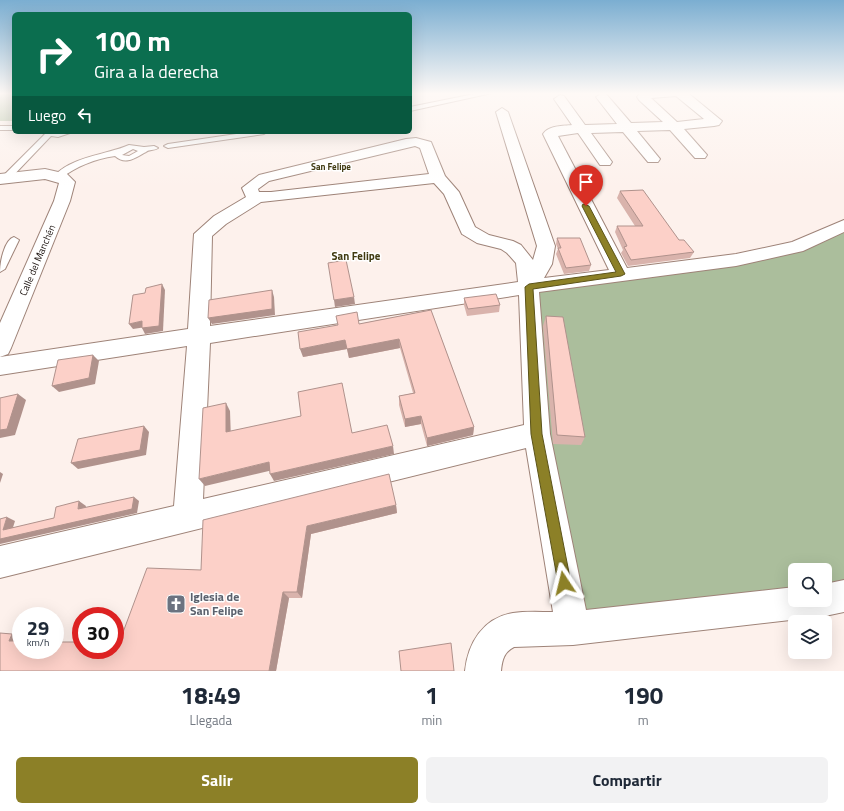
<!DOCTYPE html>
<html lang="es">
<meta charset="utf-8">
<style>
:root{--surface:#fff;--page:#f2f2f3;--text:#1f2937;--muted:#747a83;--accent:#8c8027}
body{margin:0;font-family:"Titillium Web",sans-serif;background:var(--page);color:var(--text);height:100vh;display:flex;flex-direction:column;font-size:15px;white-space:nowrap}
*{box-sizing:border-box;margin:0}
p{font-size:13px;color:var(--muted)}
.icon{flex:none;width:22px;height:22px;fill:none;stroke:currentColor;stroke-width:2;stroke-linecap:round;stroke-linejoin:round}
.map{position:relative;height:671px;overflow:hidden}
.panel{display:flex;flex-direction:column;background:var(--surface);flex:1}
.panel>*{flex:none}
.banner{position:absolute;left:12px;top:12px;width:400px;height:122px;border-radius:6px;box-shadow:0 4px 16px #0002;background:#0b6e4f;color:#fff;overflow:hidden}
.controls{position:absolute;left:788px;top:563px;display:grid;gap:8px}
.controls a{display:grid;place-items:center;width:44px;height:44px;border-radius:6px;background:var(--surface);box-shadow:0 4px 16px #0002;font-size:20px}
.speed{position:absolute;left:12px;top:607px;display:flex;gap:8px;font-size:20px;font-weight:700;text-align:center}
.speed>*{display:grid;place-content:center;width:52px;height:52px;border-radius:50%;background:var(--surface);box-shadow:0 4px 16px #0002;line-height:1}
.speed small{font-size:10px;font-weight:400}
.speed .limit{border:6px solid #d22;background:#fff;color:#111}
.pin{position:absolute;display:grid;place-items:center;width:34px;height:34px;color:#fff;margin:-41px -17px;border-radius:50% 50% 50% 0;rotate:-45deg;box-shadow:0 0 4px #0007}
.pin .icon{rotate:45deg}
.me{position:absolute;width:44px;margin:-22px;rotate:350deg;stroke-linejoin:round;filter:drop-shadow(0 0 3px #0008)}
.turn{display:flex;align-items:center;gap:14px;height:84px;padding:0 16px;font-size:18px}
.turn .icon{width:52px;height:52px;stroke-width:2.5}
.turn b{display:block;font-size:28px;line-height:34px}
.then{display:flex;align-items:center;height:38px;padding:0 16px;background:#0003;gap:8px;font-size:15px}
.eta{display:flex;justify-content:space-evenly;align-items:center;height:68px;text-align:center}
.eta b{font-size:24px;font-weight:700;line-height:28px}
.action{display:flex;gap:8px;margin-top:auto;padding:8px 16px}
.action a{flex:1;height:46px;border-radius:6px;background:var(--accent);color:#fff;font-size:16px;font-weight:700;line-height:46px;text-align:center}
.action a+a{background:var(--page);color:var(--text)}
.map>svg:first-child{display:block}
.forest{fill:#abbe9c}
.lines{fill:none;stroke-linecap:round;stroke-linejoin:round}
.lane-casing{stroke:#9e8378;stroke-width:2}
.street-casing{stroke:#9e8378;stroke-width:2}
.secondary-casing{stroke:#9e8378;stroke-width:2}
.lane{fill:#fff;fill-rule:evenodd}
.street{fill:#fff;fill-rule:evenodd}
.secondary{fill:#fff;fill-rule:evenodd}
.wall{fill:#d9b3ac}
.shaded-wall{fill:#b0928c}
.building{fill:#fcd0c8;stroke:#b0928c}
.route{fill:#8c8027;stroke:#5b5319}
.labels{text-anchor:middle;stroke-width:3;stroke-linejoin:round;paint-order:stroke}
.far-neighbourhood-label{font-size:9px;font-weight:bold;fill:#403a11;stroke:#fff}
.street-label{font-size:10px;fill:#150c08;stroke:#fff}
.neighbourhood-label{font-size:11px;font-weight:bold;fill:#403a11;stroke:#fff}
.near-worship-label{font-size:12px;font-weight:bold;fill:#5b616d;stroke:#fff;text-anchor:start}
</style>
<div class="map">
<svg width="844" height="671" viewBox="0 0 844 671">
<rect width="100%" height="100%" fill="#fdf1ec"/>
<g class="forest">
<rect x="0" y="93" width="14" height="28"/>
<path d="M 844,227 L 844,590 L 825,593 L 825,570 L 795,570 L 795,599 L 584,622 L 565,555 L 530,288 L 719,265 Z"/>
</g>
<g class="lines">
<defs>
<g id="lane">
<path d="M 479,93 L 492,93 L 410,111 L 410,107 Z"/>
<rect x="0" y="126" width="14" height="4"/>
<path d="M 40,132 L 73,132 L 58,137 L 51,136 L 9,180 L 3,180 L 3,176 L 45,134 Z"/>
<path d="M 250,132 L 267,132 L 264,134 L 168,148 L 164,146 L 168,144 Z"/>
<path d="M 129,145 L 144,147 L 154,146 L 158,148 C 154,151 149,149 146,152 C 136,157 126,166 115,156 C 95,159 77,166 61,178 L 54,176 C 73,156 106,155 129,145 ZM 133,149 L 138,151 L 129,156 L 122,155 Z"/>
<path d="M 14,237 L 19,240 L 5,269 L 0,272 C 0,263 4,240 14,237 Z"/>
</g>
<path id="street" d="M 602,93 L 606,94 L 631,123 L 663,122 L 639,100 L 637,97 L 640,93 L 688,93 L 722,121 L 719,125 L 714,126 L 684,129 L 707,155 L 705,158 L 695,158 L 670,130 L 637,131 L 660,159 L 658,162 L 648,162 L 623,132 L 591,133 L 612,162 L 610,165 L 600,165 L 578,133 L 558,136 L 627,268 L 736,254 L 792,242 L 844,220 L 844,232 L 803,251 L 736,266 L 539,292 L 550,434 L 586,610 L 795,587 L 795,600 L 825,600 L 825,584 L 844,580 L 844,612 L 825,616 L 573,645 L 514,647 C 504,652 502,660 501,671 L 465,671 C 468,643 483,618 513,613 C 525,611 540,612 553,612 L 526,448 L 0,578 L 0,546 L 174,506 L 187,346 L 0,375 L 0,357 L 188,329 L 194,234 L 214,216 L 246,197 L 242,188 L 259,175 L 406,139 L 416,138 L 431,142 L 445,176 L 459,192 L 475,227 L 489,235 L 513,241 L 521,245 L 533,260 L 537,246 L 496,112 L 502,108 L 508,112 L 555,246 L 552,264 L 544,278 L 609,270 L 543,134 C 549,125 563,126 572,125 L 554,99 L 560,95 L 564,96 L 585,125 L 617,124 L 596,97 ZM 676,96 L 704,119 L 677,122 L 651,98 ZM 415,146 L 420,148 L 429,174 L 271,192 L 259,192 L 258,189 L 269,181 ZM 434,183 L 444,194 L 462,234 L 477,243 L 501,249 L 507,253 L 516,263 L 518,282 L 210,326 L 212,236 L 226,224 L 261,202 ZM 519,295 L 524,425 L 203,499 L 210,343 Z"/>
<path id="secondary" d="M 45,169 L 67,174 L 75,182 L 70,201 L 11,348 L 8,354 L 0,357 L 0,323 L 54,201 L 59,183 L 45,179 L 0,184 L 0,174 Z"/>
</defs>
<use href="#lane" class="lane-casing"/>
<use href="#street" class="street-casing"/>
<use href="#secondary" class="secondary-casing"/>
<use href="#lane" class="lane"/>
<use href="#street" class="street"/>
<use href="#secondary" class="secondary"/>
</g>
<g class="wall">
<path d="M 620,191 L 679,240 L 694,252 L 690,258 L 628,266 L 621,253 L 623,250 L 615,232 L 617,226 L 635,226 L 617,198 Z"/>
<path d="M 557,238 L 591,265 L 589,271 L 564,274 L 556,254 L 558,249 L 556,244 Z"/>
<path d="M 464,298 L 500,305 L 499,312 L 467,316 L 464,305 Z"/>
<path d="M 431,310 L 474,427 L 473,435 L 427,446 L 421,424 L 405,427 L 399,405 L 399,396 L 413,393 L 400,348 L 349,358 L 347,349 L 303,357 L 359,324 Z"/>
<path d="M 546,316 L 585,437 L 581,445 L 553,444 L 543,326 Z"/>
<path d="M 396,505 L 397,513 L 311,534 L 302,598 L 289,598 L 276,671 L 0,671 L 12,634 L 21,636 L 21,650 L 119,643 L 201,570 Z"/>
</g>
<g class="shaded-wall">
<path d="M 162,284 L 165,290 L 163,331 L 145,334 L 142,328 Z"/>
<path d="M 272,290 L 274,297 L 275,315 L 212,324 L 208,318 Z"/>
<path d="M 354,297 L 355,304 L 335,307 L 334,300 Z"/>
<path d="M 142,321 L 146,327 L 133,329 L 129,324 Z"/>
<path d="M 399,339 L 400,348 L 349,358 L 347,349 Z"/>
<path d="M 345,340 L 347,349 L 303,357 L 300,349 Z"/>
<path d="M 93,355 L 99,361 L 95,384 L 59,392 L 52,386 Z"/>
<path d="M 18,394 L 26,400 L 15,435 L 0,438 L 0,430 Z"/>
<path d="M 226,403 L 230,411 L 231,440 L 226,432 Z"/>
<path d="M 421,416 L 421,424 L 405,427 L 405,419 Z"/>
<path d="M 144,426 L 149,432 L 146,455 L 78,469 L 71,463 Z"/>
<path d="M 474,427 L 473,435 L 427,446 L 427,438 Z"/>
<path d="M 393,446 L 394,454 L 274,481 L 270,474 Z"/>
<path d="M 269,462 L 273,470 L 205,486 L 199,479 Z"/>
<path d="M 0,472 L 3,474 L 0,483 Z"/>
<path d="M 134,497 L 139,501 L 137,513 L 0,544 L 0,539 Z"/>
<path d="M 79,501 L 86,506 L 84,514 L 78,509 Z"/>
<path d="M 396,505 L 397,513 L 311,534 L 302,598 L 297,592 L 307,526 Z"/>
<path d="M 7,517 L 15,521 L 11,534 L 3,530 Z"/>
<path d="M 283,592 L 289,598 L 276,671 L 269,671 Z"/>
<path d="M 12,634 L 21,636 L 21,644 L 9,641 Z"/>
</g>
<g class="building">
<path d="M 643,190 L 679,240 L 684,240 L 694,252 L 631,260 L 624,247 L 627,246 L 617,226 L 643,226 L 620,191 Z"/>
<path d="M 557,238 L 580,238 L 591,265 L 566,268 L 558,248 L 561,248 Z"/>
<path d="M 346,260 L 354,297 L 334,300 L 328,263 Z"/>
<path d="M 162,284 L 159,326 L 142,328 L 142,321 L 129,324 L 133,295 L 145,293 L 146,288 Z"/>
<path d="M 272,290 L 272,309 L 208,318 L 209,300 Z"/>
<path d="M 496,294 L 500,305 L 468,309 L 464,298 Z"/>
<path d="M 431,310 L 474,427 L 427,438 L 421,416 L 405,419 L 399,396 L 415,393 L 399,339 L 347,349 L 345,340 L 300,349 L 298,332 L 338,325 L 336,316 L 357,312 L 359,324 Z"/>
<path d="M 546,316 L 563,317 L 585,437 L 557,435 Z"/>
<path d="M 93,355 L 89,378 L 52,386 L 58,360 Z"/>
<path d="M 342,383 L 352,433 L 387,425 L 393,446 L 270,474 L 269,462 L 199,479 L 203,408 L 226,403 L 226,432 L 301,416 L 298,392 Z"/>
<path d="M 18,394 L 7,429 L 0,430 L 0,398 Z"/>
<path d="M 144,426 L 140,450 L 71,463 L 78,439 Z"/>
<path d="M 389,474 L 396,505 L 307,526 L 297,592 L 283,592 L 269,671 L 0,671 L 0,633 L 12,634 L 9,641 L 21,641 L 21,650 L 55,650 L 55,642 L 81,642 L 81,650 L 115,650 L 115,643 L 119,643 L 147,568 L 201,570 L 203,520 Z"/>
<path d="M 134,497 L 132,509 L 0,539 L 0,519 L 7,517 L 3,530 L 54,518 L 56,507 L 79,501 L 78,509 Z"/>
<path d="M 451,643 L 454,671 L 401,671 L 399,651 Z"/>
</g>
<linearGradient id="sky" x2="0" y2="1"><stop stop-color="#7baed1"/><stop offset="0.5" stop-color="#fef9f6"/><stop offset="1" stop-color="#fef9f6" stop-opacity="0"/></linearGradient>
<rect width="844" height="187" fill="url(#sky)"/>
<path class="route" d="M 583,204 L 589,206 L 625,274 L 621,276 L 533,289 L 542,434 L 571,583 L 569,588 L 564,590 L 560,588 L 558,583 L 531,434 L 525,287 L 529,284 L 616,272 L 582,206 Z"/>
<defs>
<symbol id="church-square" viewBox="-11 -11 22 22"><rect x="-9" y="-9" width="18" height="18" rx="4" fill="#6b7280" stroke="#fff"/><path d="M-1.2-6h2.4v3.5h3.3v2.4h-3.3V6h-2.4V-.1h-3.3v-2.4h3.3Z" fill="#fff"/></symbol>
</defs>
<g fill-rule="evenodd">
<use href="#church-square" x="165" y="593" width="22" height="22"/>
</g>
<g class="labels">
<g class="far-neighbourhood-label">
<text x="331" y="170">San Felipe</text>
</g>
<g class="street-label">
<text transform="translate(37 260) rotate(-67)" y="4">Calle del Manchén</text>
</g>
<g class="neighbourhood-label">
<text x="356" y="260">San Felipe</text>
</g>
<g class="near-worship-label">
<text x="190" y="601">Iglesia de<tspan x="190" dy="14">San Felipe</tspan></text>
</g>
</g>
</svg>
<div class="controls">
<a><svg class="icon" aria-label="search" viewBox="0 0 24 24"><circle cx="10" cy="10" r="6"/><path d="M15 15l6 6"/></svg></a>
<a><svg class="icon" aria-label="layers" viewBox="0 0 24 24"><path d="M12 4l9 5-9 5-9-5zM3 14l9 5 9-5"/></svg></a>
</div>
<div class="speed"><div>29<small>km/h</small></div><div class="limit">30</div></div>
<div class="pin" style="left:586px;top:206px;background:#d93025"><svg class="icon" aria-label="arrive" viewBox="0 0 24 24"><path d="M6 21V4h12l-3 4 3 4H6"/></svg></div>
<svg class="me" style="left:564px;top:583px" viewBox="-20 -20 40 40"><path d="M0-17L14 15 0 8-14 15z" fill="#8c8027" stroke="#fff" stroke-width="4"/></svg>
<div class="banner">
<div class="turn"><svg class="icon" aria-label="right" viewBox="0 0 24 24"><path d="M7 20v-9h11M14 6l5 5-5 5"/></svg><div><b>100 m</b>Gira a la derecha</div></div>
<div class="then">Luego<svg class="icon" aria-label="left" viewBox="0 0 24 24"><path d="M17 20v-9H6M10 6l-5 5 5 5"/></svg></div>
</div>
</div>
<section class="panel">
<div class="eta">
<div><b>18:49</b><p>Llegada</p></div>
<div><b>1</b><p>min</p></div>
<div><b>190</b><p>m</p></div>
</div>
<div class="action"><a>Salir</a><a>Compartir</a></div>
</section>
